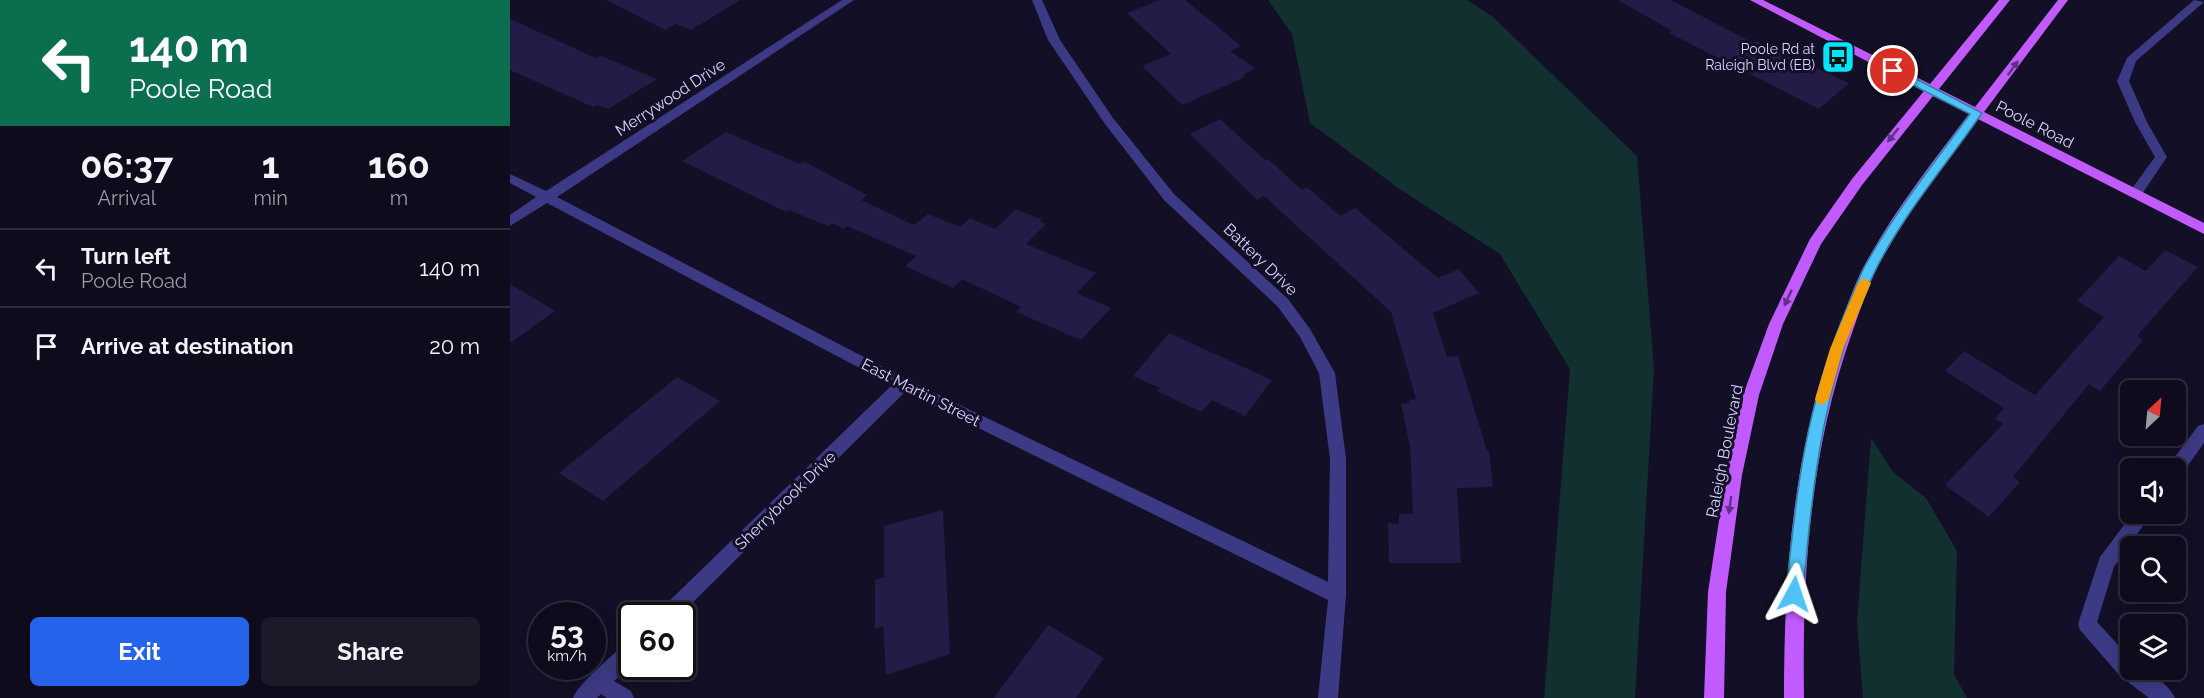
<!DOCTYPE html>
<style>
:root{--surface:#0e0b1c;--page:#1c1929;--text:#f1f3f6;--muted:#9b9ba3;--line:#2e2b3b;--accent:#2563eb}
body{margin:0;font-family:Raleway,sans-serif;background:var(--page);color:var(--text);height:100vh;display:flex;flex-direction:column;font-size:22px;white-space:nowrap}
*{box-sizing:border-box;margin:0}
p{font-size:20px;color:var(--muted)}
.icon{flex:none;width:33px;height:33px;fill:none;stroke:currentColor;stroke-width:2;stroke-linecap:round;stroke-linejoin:round}
.map{position:relative;flex:1;overflow:hidden}
.side{display:flex;flex-direction:column;background:var(--surface);width:510px}
.side>*{flex:none}
.top-card{background:#0b6e4f;color:#fff;overflow:hidden}
.needle{width:39px;rotate:26deg}
.fabs{position:absolute;left:1610px;top:380px;display:grid;gap:12px}
.fabs a{display:grid;place-items:center;width:66px;height:66px;border-radius:9px;background:var(--surface);box-shadow:0 3px 15px #0003,0 0 0 2px var(--line);font-size:30px}
.speed{position:absolute;left:18px;top:602px;display:flex;gap:12px;font-size:30px;font-weight:700;text-align:center}
.speed>*{display:grid;place-content:center;width:78px;height:78px;border-radius:50%;background:var(--surface);box-shadow:0 3px 15px #0003,0 0 0 2px var(--line);line-height:1}
.speed small{font-size:15px;font-weight:400}
.speed .limit{border:3px solid #111;border-radius:9px;background:#fff;color:#111}
.pin{position:absolute;display:grid;place-items:center;width:51px;height:51px;color:#fff;margin:-26px;border:3px solid #fff;border-radius:50%;box-shadow:0 2px 6px #0007}
.me{position:absolute;width:66px;margin:-33px;rotate:5deg;stroke-linejoin:round;filter:drop-shadow(0 0 4px #0008)}
.turn{display:flex;align-items:center;gap:21px;height:126px;padding:0 30px;font-size:27px}
.turn .icon{width:78px;height:78px;stroke-width:2.5}
.turn b{display:block;font-size:42px;line-height:51px}
.eta{display:flex;justify-content:space-evenly;align-items:center;height:102px;text-align:center}
.eta b{font-size:36px;font-weight:700;line-height:42px}
.button{display:flex;gap:12px;margin-top:auto;padding:12px 30px}
.button a{flex:1;height:69px;border-radius:9px;background:var(--accent);color:#fff;font-size:24px;font-weight:700;line-height:69px;text-align:center}
.button a+a{background:var(--page);color:var(--text)}
ul{padding:0;list-style:none}
li{display:flex;align-items:center;gap:18px;height:78px;padding:0 30px;border-top:2px solid var(--line)}
li div{flex:1}
li b{display:block;font-size:22px}
li em{font-style:normal}
main{display:flex;flex:1;min-height:0}
.map>svg:first-child{display:block}
.green{fill:#12302f}
.building{fill:#241b47}
.lines{fill:none;stroke-linecap:round;stroke-linejoin:round}
.minor{fill:#3d3a85;fill-rule:evenodd}
.major{fill:#c25bff;fill-rule:evenodd}
.oneway{fill:#623188}
.route{fill:#4fc3f7;stroke:#337fa1;stroke-width:1.5}
.slow{fill:#f59e0b}
.labels{text-anchor:middle;stroke-width:6;stroke-linejoin:round;paint-order:stroke}
.far-poi-label{font-size:14px;fill:#d9d4ff;stroke:#130f26;text-anchor:end}
.street-label{font-size:16px;fill:#d9d4ff;stroke:#130f26}
</style>
<main>
<section class="side">
<div class="top-card">
<div class="turn"><svg class="icon" aria-label="left" viewBox="0 0 24 24"><path d="M17 20v-9H6M10 6l-5 5 5 5"/></svg><div><b>140 m</b>Poole Road</div></div>
</div>
<div class="eta">
<div><b>06:37</b><p>Arrival</p></div>
<div><b>1</b><p>min</p></div>
<div><b>160</b><p>m</p></div>
</div>
<ul>
<li><svg class="icon" aria-label="left" viewBox="0 0 24 24"><path d="M17 20v-9H6M10 6l-5 5 5 5"/></svg><div><b>Turn left</b><p>Poole Road</p></div><em>140 m</em></li>
<li><svg class="icon" aria-label="arrive" viewBox="0 0 24 24"><path d="M6 21V4h12l-3 4 3 4H6"/></svg><div><b>Arrive at destination</b></div><em>20 m</em></li>
</ul>
<div class="button"><a>Exit</a><a>Share</a></div>
</section>
<div class="map">
<svg width="1694" height="698" viewBox="0 0 1694 698">
<rect width="100%" height="100%" fill="#130f26"/>
<g class="green">
<path d="M 758,0 L 957,0 L 983,17 L 1127,156 L 1144,369 L 1125,698 L 1034,698 L 1060,369 L 990,254 L 891,190 L 800,123 L 782,34 Z"/>
<path d="M 1361,438 L 1383,472 L 1416,498 L 1447,551 L 1444,674 L 1457,698 L 1353,698 L 1347,622 Z"/>
</g>
<g class="building">
<path d="M 96,0 L 230,0 L 181,30 L 166,24 L 155,30 Z"/>
<path d="M 650,0 L 675,0 L 731,46 L 720,51 L 745,68 L 733,75 L 735,77 L 672,105 L 632,66 L 661,54 L 617,13 Z"/>
<path d="M 1108,0 L 1161,0 L 1243,43 L 1247,41 L 1339,83 L 1309,109 L 1159,33 L 1162,31 Z"/>
<path d="M 0,19 L 86,58 L 91,56 L 147,79 L 98,109 L 87,105 L 83,107 L 0,70 Z"/>
<path d="M 710,119 L 755,160 L 758,159 L 792,190 L 797,187 L 830,216 L 845,208 L 928,278 L 949,269 L 969,293 L 923,313 L 937,357 L 948,356 L 977,451 L 979,451 L 983,487 L 947,488 L 951,563 L 879,563 L 878,523 L 889,524 L 889,514 L 903,514 L 900,446 L 891,404 L 900,403 L 900,400 L 906,399 L 881,312 L 754,196 L 747,200 L 680,134 Z"/>
<path d="M 216,132 L 290,164 L 295,162 L 357,195 L 351,200 L 404,225 L 418,214 L 450,227 L 460,218 L 485,229 L 506,209 L 532,220 L 530,222 L 536,224 L 516,244 L 586,273 L 567,293 L 601,308 L 571,340 L 506,312 L 511,307 L 452,279 L 443,288 L 395,266 L 406,256 L 337,226 L 334,229 L 322,223 L 318,226 L 279,210 L 276,212 L 172,161 Z"/>
<path d="M 1655,250 L 1688,267 L 1627,336 L 1633,340 L 1590,391 L 1579,384 L 1503,477 L 1510,482 L 1479,517 L 1435,485 L 1493,424 L 1485,419 L 1494,408 L 1435,371 L 1454,351 L 1525,395 L 1594,317 L 1567,301 L 1609,256 L 1636,271 Z"/>
<path d="M 0,284 L 45,311 L 0,343 Z"/>
<path d="M 659,333 L 762,380 L 735,416 L 702,400 L 691,412 L 647,391 L 650,388 L 623,376 Z"/>
<path d="M 167,377 L 210,401 L 93,501 L 49,473 Z"/>
<path d="M 433,510 L 440,654 L 376,675 L 373,626 L 365,629 L 365,580 L 374,577 L 374,526 Z"/>
<path d="M 538,625 L 594,658 L 566,698 L 484,698 Z"/>
</g>
<g class="lines">
<g class="minor">
<path d="M 332,0 L 344,0 L 47,197 L 398,380 L 818,582 L 820,459 L 809,373 L 790,337 L 768,307 L 654,200 L 595,124 L 538,40 L 522,0 L 532,0 L 550,40 L 603,118 L 664,194 L 778,299 L 800,329 L 825,373 L 836,459 L 836,595 L 828,698 L 808,698 L 818,600 L 395,392 L 170,615 L 148,615 L 151,609 L 382,385 L 37,203 L 0,226 L 0,215 L 26,197 L 0,183 L 0,174 L 36,191 Z"/>
<path d="M 1684,0 L 1694,2 L 1626,61 L 1619,81 L 1637,122 L 1657,157 L 1630,197 L 1620,197 L 1618,194 L 1645,157 L 1625,122 L 1607,81 L 1617,58 Z"/>
<path d="M 1694,424 L 1694,443 L 1671,475 L 1665,477 L 1665,468 L 1658,468 L 1659,465 L 1688,426 Z"/>
<path d="M 1623,513 L 1642,513 L 1604,567 L 1587,622 L 1620,658 L 1620,669 C 1636,669 1658,682 1665,698 L 1639,698 L 1610,676 L 1570,630 L 1568,624 L 1590,557 Z"/>
<path d="M 122,641 L 122,664 L 104,681 L 121,691 L 124,698 L 97,698 L 91,694 L 87,698 L 63,698 C 71,680 101,658 115,643 Z"/>
</g>
<path class="major" d="M 1240,0 L 1253,0 L 1420,84 L 1489,0 L 1500,0 L 1429,89 L 1465,107 L 1548,0 L 1558,0 L 1474,112 L 1694,223 L 1694,234 L 1468,119 C 1432,167 1394,216 1366,270 C 1357,289 1350,310 1343,330 C 1300,449 1292,572 1294,698 L 1274,698 C 1274,573 1283,449 1328,331 C 1335,311 1342,291 1351,272 C 1380,216 1421,164 1459,114 L 1423,96 L 1352,185 L 1311,244 L 1273,324 L 1249,395 L 1232,475 L 1216,592 L 1214,698 L 1194,698 L 1198,592 L 1216,475 L 1233,395 L 1259,324 L 1300,239 L 1342,179 L 1414,91 Z"/>
</g>
<defs><path id="oneway-solid" d="M-6-.8H1V-3.2L6.5 0L1 3.2V.8H-6Z" transform="scale(1.5)"/></defs>
<g class="oneway">
<use href="#oneway-solid" transform="translate(1503 68) rotate(-54)"/>
<use href="#oneway-solid" transform="translate(1383 135) rotate(128)"/>
<use href="#oneway-solid" transform="translate(1278 298) rotate(115)"/>
<use href="#oneway-solid" transform="translate(1220 505) rotate(98)"/>
</g>
<path class="route" d="M 1379,69 L 1387,69 L 1472,113 C 1437,164 1395,212 1367,267 C 1315,369 1302,482 1293,594 L 1290,599 L 1284,602 L 1279,599 L 1276,594 C 1286,491 1296,406 1336,310 C 1343,295 1348,278 1356,264 C 1386,211 1424,163 1460,114 L 1379,73 Z"/>
<path class="slow" d="M 1354,278 L 1361,283 L 1333,349 L 1319,399 L 1312,405 L 1307,403 L 1305,399 L 1320,349 L 1348,283 Z"/>
<defs>
<symbol id="bus-square" viewBox="-11 -11 22 22"><rect x="-9" y="-9" width="18" height="18" rx="4" fill="#00e5ff" stroke="#130f26"/><path d="M-5-6H5V4H4V6H2V4H-2V6H-4V4H-5ZM-3.5-4V0h7V-4ZM-3.5 1.2v1.5H-2V1.2ZM2 1.2v1.5H3.5V1.2Z" fill="#111"/></symbol>
</defs>
<g fill-rule="evenodd">
<use href="#bus-square" x="1309" y="38" width="38" height="38"/>
</g>
<g class="labels">
<g class="far-poi-label">
<text x="1305" y="54">Poole Rd at<tspan x="1305" dy="16">Raleigh Blvd (EB)</tspan></text>
</g>
<g class="street-label">
<text transform="translate(160 97) rotate(-33)" y="6">Merrywood Drive</text>
<text transform="translate(1525 124) rotate(27)" y="6">Poole Road</text>
<text transform="translate(751 259) rotate(44)" y="6">Battery Drive</text>
<text transform="translate(411 392) rotate(27)" y="6">East Martin Street</text>
<text transform="translate(1214 451) rotate(-79)" y="6">Raleigh Boulevard</text>
<text transform="translate(275 500) rotate(-44)" y="6">Sherrybrook Drive</text>
</g>
</g>
</svg>
<div class="fabs">
<a><svg class="needle" viewBox="-14 -14 28 28"><path d="M0-13l5 13h-10z" fill="#e53935"/><path d="M0 13l5-13h-10z" fill="#9b9ba3"/></svg></a>
<a><svg class="icon" aria-label="sound" viewBox="0 0 24 24"><path d="M4 9h4l5-4v14l-5-4H4zM17 9q2 3 0 6"/></svg></a>
<a><svg class="icon" aria-label="search" viewBox="0 0 24 24"><circle cx="10" cy="10" r="6"/><path d="M15 15l6 6"/></svg></a>
<a><svg class="icon" aria-label="layers" viewBox="0 0 24 24"><path d="M12 4l9 5-9 5-9-5zM3 14l9 5 9-5"/></svg></a>
</div>
<div class="speed"><div>53<small>km/h</small></div><div class="limit">60</div></div>
<div class="pin" style="left:1383px;top:71px;background:#d93025"><svg class="icon" aria-label="arrive" viewBox="0 0 24 24"><path d="M6 21V4h12l-3 4 3 4H6"/></svg></div>
<svg class="me" style="left:1284px;top:594px" viewBox="-20 -20 40 40"><path d="M0-17L14 15 0 8-14 15z" fill="#4fc3f7" stroke="#fff" stroke-width="4"/></svg>
</div>
</main>
